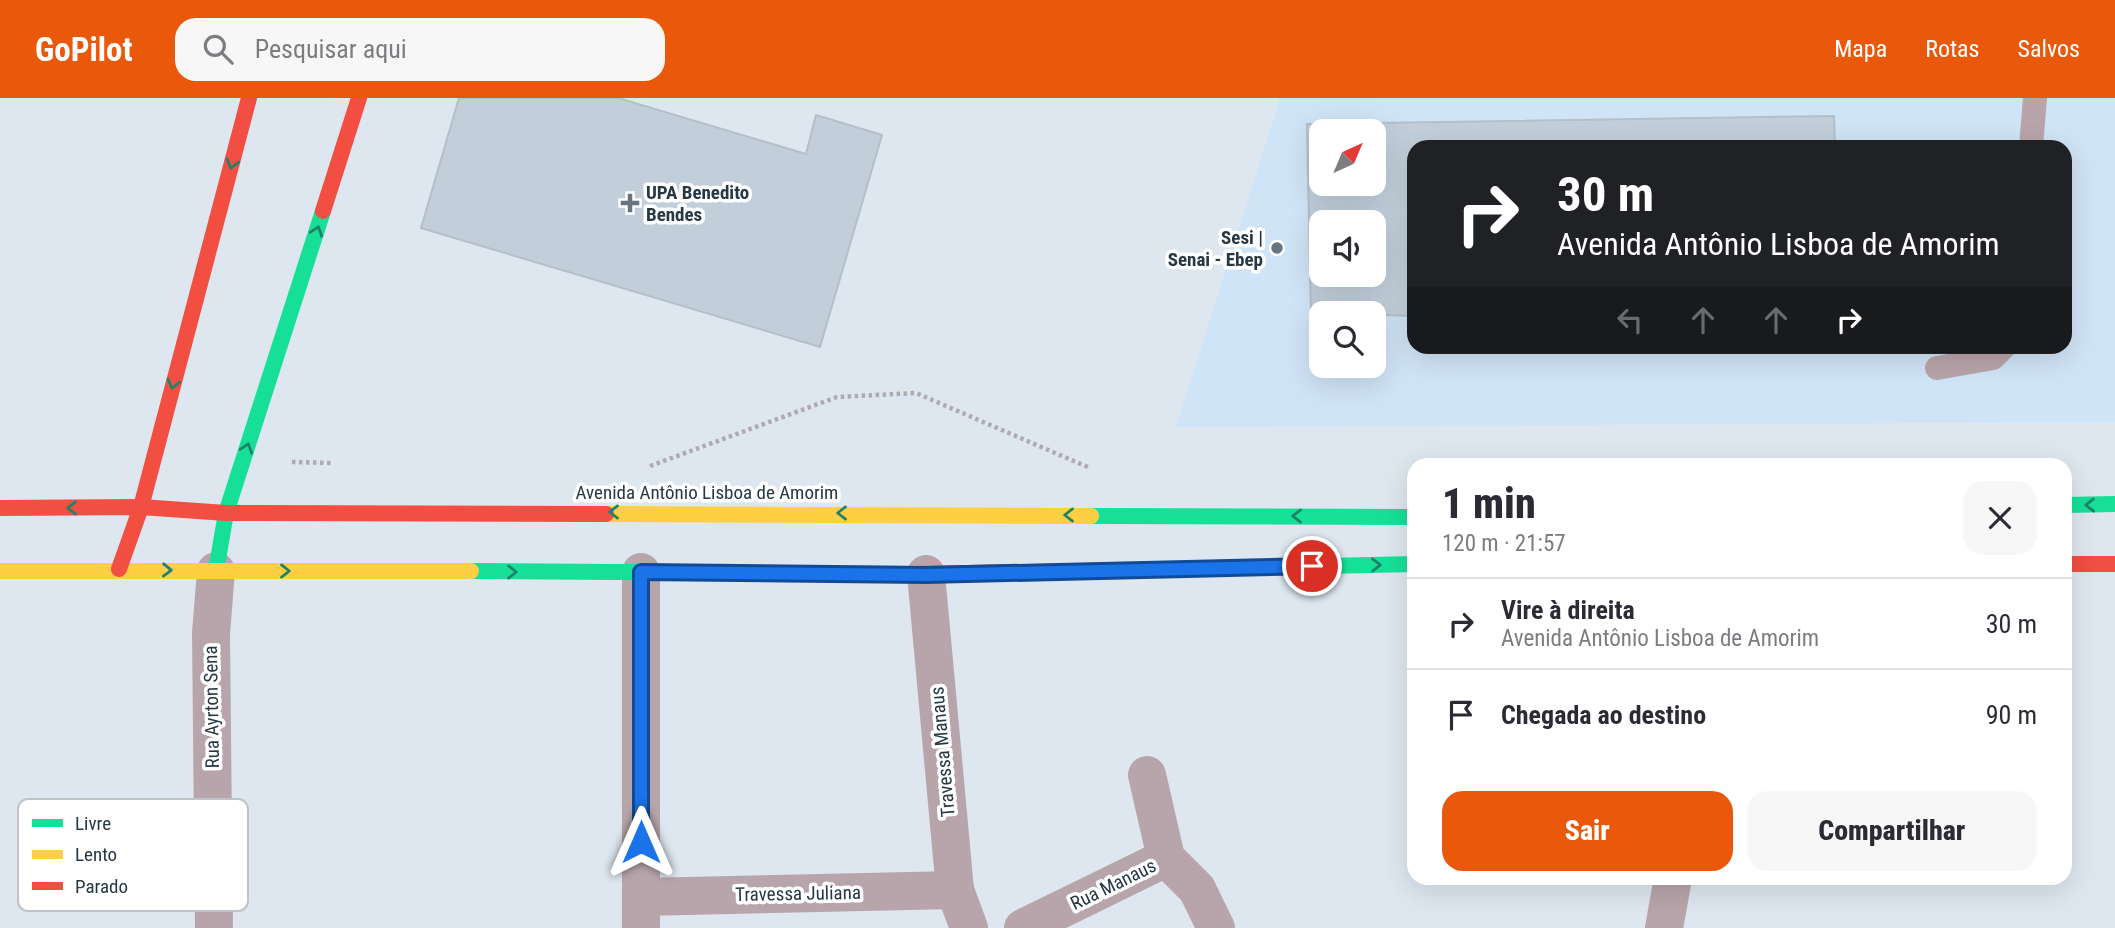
<!DOCTYPE html>
<html lang="pt">
<meta charset="utf-8">
<style>
:root{--surface:#fff;--page:#f7f7f7;--text:#2b2b33;--muted:#7c7c81;--line:#e1e1e2;--accent:#ea580c}
body{margin:0;font-family:"Roboto Condensed",sans-serif;background:var(--page);color:var(--text);height:100vh;display:flex;flex-direction:column;font-size:26px;white-space:nowrap}
*{box-sizing:border-box;margin:0}
p{font-size:23px;color:var(--muted)}
.icon{flex:none;width:38px;height:38px;fill:none;stroke:currentColor;stroke-width:2;stroke-linecap:round;stroke-linejoin:round}
.map{position:relative;flex:1;overflow:hidden}
.drawer{position:absolute;left:1407px;top:360px;width:665px;height:427px;display:flex;flex-direction:column;background:var(--surface);border-radius:21px;box-shadow:0 7px 28px #0002}
.drawer>*{flex:none}
.hud{position:absolute;left:1407px;top:42px;width:665px;height:214px;border-radius:21px;box-shadow:0 7px 28px #0002;background:#202124;color:#fff;overflow:hidden}
.needle{width:46px;rotate:44deg}
.controls{position:absolute;left:1309px;top:21px;display:grid;gap:14px}
.controls a{display:grid;place-items:center;width:77px;height:77px;border-radius:14px;background:var(--surface);box-shadow:0 7px 28px #0002;font-size:35px}
.pin{position:absolute;display:grid;place-items:center;width:60px;height:60px;color:#fff;margin:-30px;border:4px solid #fff;border-radius:50%;box-shadow:0 2px 7px #0007}
.me{position:absolute;width:77px;margin:-38px;rotate:0deg;stroke-linejoin:round;filter:drop-shadow(0 0 5px #0008)}
.turn{display:flex;align-items:center;gap:24px;height:147px;padding:0 35px;font-size:32px}
.turn .icon{width:91px;height:91px;stroke-width:2.5}
.turn b{display:block;font-size:49px;line-height:60px}
.lanes{display:flex;align-items:center;height:66px;padding:0 35px;background:#0003;justify-content:center;gap:35px;direction:ltr}
.lanes .off{opacity:.35}
.round{display:grid;place-items:center;flex:none;width:74px;height:74px;border-radius:21px;background:var(--page)}
.headline{display:flex;align-items:center;justify-content:space-between;height:119px;padding:0 35px}
h1{font-size:42px;font-weight:800;line-height:52px}
.button{display:flex;gap:14px;margin-top:auto;padding:14px 35px}
.button a{flex:1;height:80px;border-radius:21px;background:var(--accent);color:#fff;font-size:28px;font-weight:800;line-height:80px;text-align:center}
.button a+a{background:var(--page);color:var(--text)}
ul{padding:0;list-style:none}
li{display:flex;align-items:center;gap:21px;height:91px;padding:0 35px;border-top:2px solid var(--line)}
li div{flex:1}
li b{display:block;font-size:26px}
li em{font-style:normal}
header{display:flex;align-items:center;gap:42px;box-sizing:border-box;height:98px;padding:0 35px;background:var(--accent);color:#fff}
header strong{font-size:33px}
nav{display:flex;gap:38px;margin-inline-start:auto;font-size:24px}
.search{width:490px;height:63px;background:var(--page);display:flex;align-items:center;gap:18px;box-sizing:border-box;padding:0 24px;border-radius:21px;color:var(--muted);font-size:26px}
.map>svg:first-child{display:block}
.built{fill:#cfe4f6;fill-rule:evenodd}
.building{fill:#c2cfdb;stroke:#b4bfca;stroke-width:2;fill-rule:evenodd}
.lines{fill:none;stroke-linecap:round;stroke-linejoin:round}
.path{stroke:#afaaaf;stroke-width:4.5;stroke-dasharray:3.5 3.5;stroke-linecap:butt}
.lane{stroke:#b8a5ab;stroke-width:24}
.street{stroke:#b8a5ab;stroke-width:38}
.fast{stroke:#16e098;stroke-width:16}
.slow{stroke:#ffcf43;stroke-width:16}
.jam{stroke:#f24e42;stroke-width:16}
.oneway{stroke:#1f836a}
.route-casing{stroke:#114b97;stroke-width:18}
.route{stroke:#1a73e8;stroke-width:12}
.poi-dot{fill:#667581;stroke:#fff;stroke-width:2.5}
.labels{text-anchor:middle;stroke-width:7;stroke-linejoin:round;paint-order:stroke}
.poi-label{font-size:19px;font-weight:bold;fill:#263745;stroke:#fff;text-anchor:start}
.street-label{font-size:19px;fill:#263745;stroke:#fff}
.key{fill:#fff;stroke:#bec3c7;stroke-width:2}
.key-label{font-size:19px;fill:#263745}
</style>
<header>
<strong>GoPilot</strong>
<div class="search"><svg class="icon" aria-label="search" viewBox="0 0 24 24"><circle cx="10" cy="10" r="6"/><path d="M15 15l6 6"/></svg>Pesquisar aqui</div>
<nav><a>Mapa</a><a>Rotas</a><a>Salvos</a></nav>
</header>
<div class="map">
<svg width="2115" height="830" viewBox="0 0 2115 830">
<rect width="100%" height="100%" fill="#dee7f0"/>
<path class="built" d="M 1280,0 L 2115,0 L 2115,324 L 1176,329 ZM 1321,33 L 1374,33 L 1374,86 L 1321,86 ZM 1414,49 L 2065,49 L 2065,248 L 1414,248 ZM 1321,124 L 1374,124 L 1374,177 L 1321,177 ZM 1321,215 L 1374,215 L 1374,268 L 1321,268 Z"/>
<g class="building">
<path d="M 459,0 L 618,0 L 806,56 L 816,17 L 882,37 L 820,249 L 421,130 Z"/>
<path d="M 1834,18 L 1835,49 L 1414,49 L 1414,218 L 1321,215 L 1321,219 L 1311,220 L 1307,26 ZM 1321,33 L 1374,33 L 1374,86 L 1321,86 ZM 1321,124 L 1374,124 L 1374,177 L 1321,177 Z"/>
</g>
<g class="lines">
<g class="path">
<path d="M 292,364 L 332,365"/>
<path d="M 650,368 L 837,299 L 916,295 L 1090,370"/>
</g>
<g class="lane">
<path d="M 2031,49 L 2035,0"/>
<path d="M 1937,270 L 1993,260 L 2005,248"/>
</g>
<g class="street">
<path d="M 641,474 L 641,830"/>
<path d="M 926,476 L 955,792 L 969,830"/>
<path d="M 1147,677 L 1166,760 L 1197,791 L 1216,830"/>
<path d="M 641,799 L 955,792"/>
<path d="M 214,830 L 211,535 L 216,473"/>
<path d="M 1023,830 L 1166,760"/>
<path d="M 1664,830 L 1673,780"/>
</g>
<g class="fast">
<path d="M 2065,407 L 2115,406"/>
<path d="M 1091,418 L 1414,419"/>
<path d="M 1185,471 L 1414,466"/>
<path d="M 216,473 L 226,415 L 323,113"/>
<path d="M 471,473 L 916,476"/>
</g>
<g class="slow">
<path d="M 606,416 L 1091,418"/>
<path d="M 0,473 L 471,473"/>
</g>
<g class="jam">
<path d="M 323,113 L 359,0"/>
<path d="M 0,410 L 141,409 L 226,415 L 606,416"/>
<path d="M 2065,466 L 2115,466"/>
<path d="M 119,471 L 141,409 L 249,0"/>
<path d="M 916,476 L 1185,471"/>
</g>
</g>
<defs><path id="oneway-chevron" d="M-2-3.5L2.5 0L-2 3.5" fill="none" stroke-width="1.6" stroke-linecap="round" stroke-linejoin="round" transform="scale(1.75)"/></defs>
<g class="oneway">
<use href="#oneway-chevron" transform="translate(232 66) rotate(105)"/>
<use href="#oneway-chevron" transform="translate(317 133) rotate(-72)"/>
<use href="#oneway-chevron" transform="translate(173 286) rotate(105)"/>
<use href="#oneway-chevron" transform="translate(247 350) rotate(-72)"/>
<use href="#oneway-chevron" transform="translate(2090 407) rotate(179)"/>
<use href="#oneway-chevron" transform="translate(72 410) rotate(180)"/>
<use href="#oneway-chevron" transform="translate(614 414) rotate(-180)"/>
<use href="#oneway-chevron" transform="translate(842 415) rotate(-180)"/>
<use href="#oneway-chevron" transform="translate(1069 417) rotate(-180)"/>
<use href="#oneway-chevron" transform="translate(1297 418) rotate(-179)"/>
<use href="#oneway-chevron" transform="translate(1376 467) rotate(-1)"/>
<use href="#oneway-chevron" transform="translate(167 472) rotate(1)"/>
<use href="#oneway-chevron" transform="translate(285 473)"/>
<use href="#oneway-chevron" transform="translate(512 474)"/>
</g>
<g class="lines">
<defs>
<path id="route" d="M 641,744 L 641,474 L 926,477 L 1312,468"/>
</defs>
<use href="#route" class="route-casing"/>
<use href="#route" class="route"/>
</g>
<g class="poi-dot">
<path d="M626.5 94.5h7v7h7v7h-7v7h-7v-7h-7v-7h7z"/>
<circle cx="1277" cy="150" r="7"/>
</g>
<g class="labels">
<g class="poi-label">
<text x="646" y="101">UPA Benedito<tspan x="646" dy="22">Bendes</tspan></text>
<text x="1263" y="146" text-anchor="end">Sesi |<tspan x="1263" dy="22">Senai - Ebep</tspan></text>
</g>
<g class="street-label">
<text x="707" y="401">Avenida Antônio Lisboa de Amorim</text>
<text transform="translate(211 609) rotate(-91)" y="7">Rua Ayrton Sena</text>
<text transform="translate(942 654) rotate(-95)" y="7">Travessa Manaus</text>
<text transform="translate(1113 786) rotate(-26)" y="7">Rua Manaus</text>
<text transform="translate(798 795) rotate(-1)" y="7">Travessa Juliana</text>
</g>
</g>
<rect x="18" y="701" width="230" height="112" rx="10" class="key"/>
<rect x="32" y="721" width="31" height="8" fill="#16e098"/>
<rect x="32" y="752" width="31" height="9" fill="#ffcf43"/>
<rect x="32" y="784" width="31" height="8" fill="#f24e42"/>
<g class="key-label">
<text x="75" y="732">Livre</text>
<text x="75" y="763">Lento</text>
<text x="75" y="795">Parado</text>
</g>
</svg>
<div class="controls">
<a><svg class="needle" viewBox="-14 -14 28 28"><path d="M0-13l5 13h-10z" fill="#e53935"/><path d="M0 13l5-13h-10z" fill="#7c7c81"/></svg></a>
<a><svg class="icon" aria-label="sound" viewBox="0 0 24 24"><path d="M4 9h4l5-4v14l-5-4H4zM17 9q2 3 0 6"/></svg></a>
<a><svg class="icon" aria-label="search" viewBox="0 0 24 24"><circle cx="10" cy="10" r="6"/><path d="M15 15l6 6"/></svg></a>
</div>
<div class="pin" style="left:1312px;top:468px;background:#d93025"><svg class="icon" aria-label="arrive" viewBox="0 0 24 24"><path d="M6 21V4h12l-3 4 3 4H6"/></svg></div>
<svg class="me" style="left:641px;top:744px" viewBox="-20 -20 40 40"><path d="M0-17L14 15 0 8-14 15z" fill="#1a73e8" stroke="#fff" stroke-width="4"/></svg>
<div class="hud">
<div class="turn"><svg class="icon" aria-label="right" viewBox="0 0 24 24"><path d="M7 20v-9h11M14 6l5 5-5 5"/></svg><div><b>30 m</b>Avenida Antônio Lisboa de Amorim</div></div>
<div class="lanes"><svg class="icon off" aria-label="left" viewBox="0 0 24 24"><path d="M17 20v-9H6M10 6l-5 5 5 5"/></svg><svg class="icon off" aria-label="ahead" viewBox="0 0 24 24"><path d="M12 20V5M6 11l6-6 6 6"/></svg><svg class="icon off" aria-label="ahead" viewBox="0 0 24 24"><path d="M12 20V5M6 11l6-6 6 6"/></svg><svg class="icon" aria-label="right" viewBox="0 0 24 24"><path d="M7 20v-9h11M14 6l5 5-5 5"/></svg></div>
</div>
<section class="drawer">
<div class="headline"><div><h1>1 min</h1><p>120 m · 21:57</p></div><a class="round"><svg class="icon" aria-label="close" viewBox="0 0 24 24"><path d="M6 6l12 12M18 6L6 18"/></svg></a></div>
<ul>
<li><svg class="icon" aria-label="right" viewBox="0 0 24 24"><path d="M7 20v-9h11M14 6l5 5-5 5"/></svg><div><b>Vire à direita</b><p>Avenida Antônio Lisboa de Amorim</p></div><em>30 m</em></li>
<li><svg class="icon" aria-label="arrive" viewBox="0 0 24 24"><path d="M6 21V4h12l-3 4 3 4H6"/></svg><div><b>Chegada ao destino</b></div><em>90 m</em></li>
</ul>
<div class="button"><a>Sair</a><a>Compartilhar</a></div>
</section>
</div>
